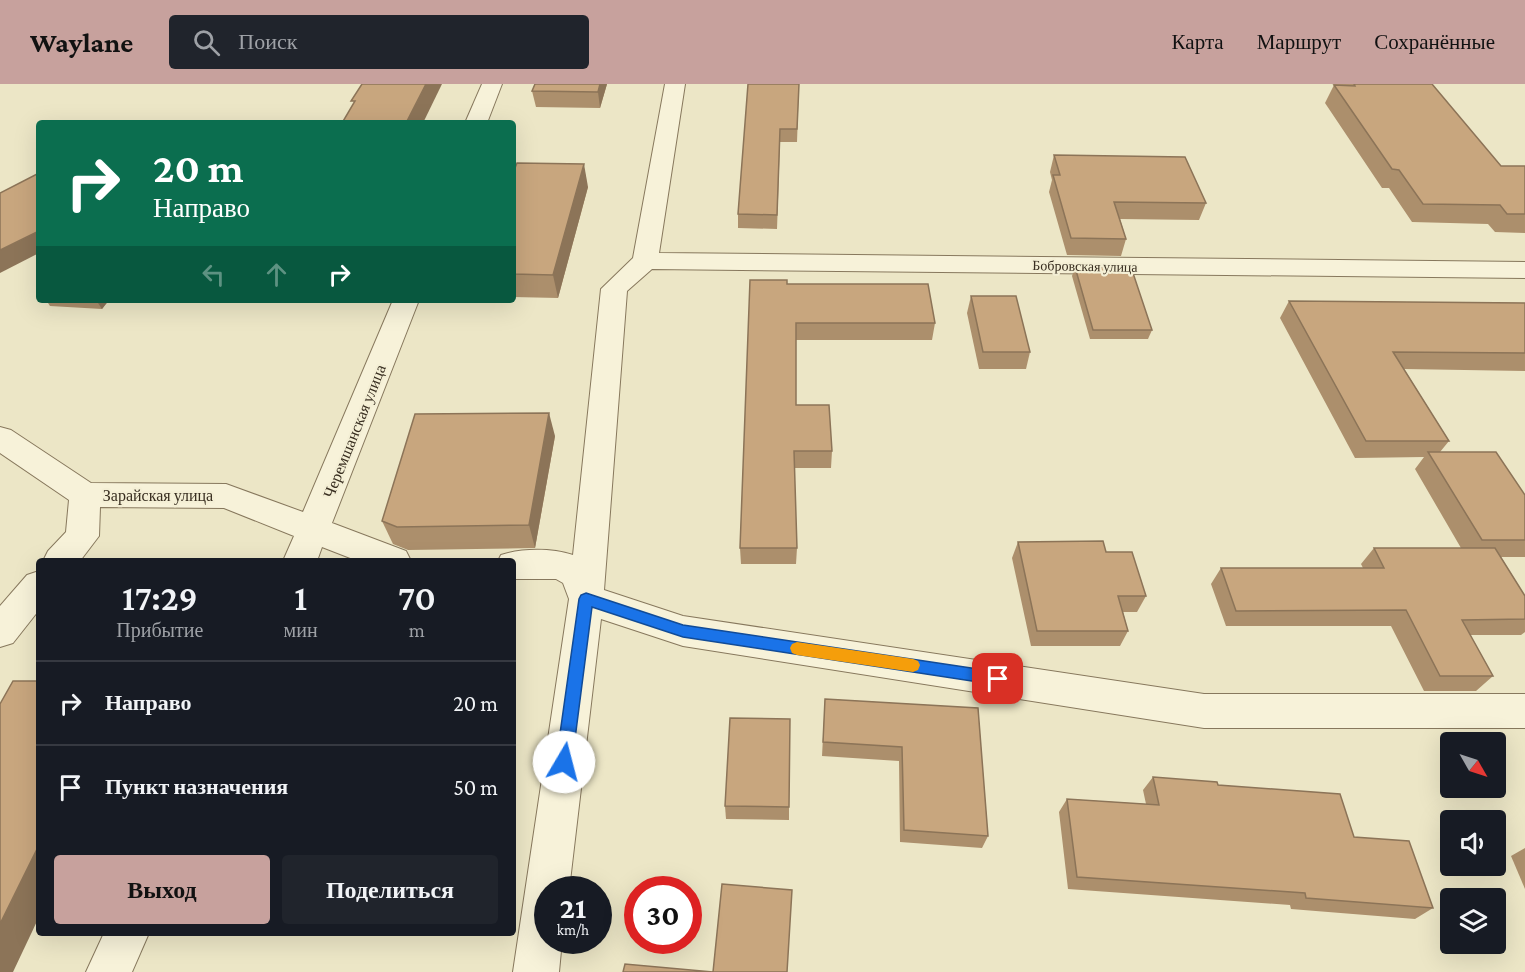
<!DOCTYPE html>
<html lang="ru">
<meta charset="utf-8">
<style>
:root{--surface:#171b24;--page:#20242c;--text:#f1f3f6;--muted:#9ea1a6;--line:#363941;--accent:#c7a19d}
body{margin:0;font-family:"Crimson Pro",serif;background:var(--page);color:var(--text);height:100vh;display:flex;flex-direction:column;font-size:22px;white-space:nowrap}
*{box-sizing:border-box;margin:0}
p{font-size:20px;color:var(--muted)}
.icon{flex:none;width:33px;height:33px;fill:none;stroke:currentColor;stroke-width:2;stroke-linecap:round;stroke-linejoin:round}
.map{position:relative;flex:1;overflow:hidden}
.drawer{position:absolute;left:36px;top:474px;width:480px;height:378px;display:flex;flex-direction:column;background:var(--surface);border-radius:6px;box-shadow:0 6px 24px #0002}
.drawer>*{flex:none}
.banner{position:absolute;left:36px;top:36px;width:480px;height:183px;border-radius:6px;box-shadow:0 6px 24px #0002;background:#0b6e4f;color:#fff;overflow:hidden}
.needle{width:39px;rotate:129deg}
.buttons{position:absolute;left:1440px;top:648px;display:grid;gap:12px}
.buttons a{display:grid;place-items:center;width:66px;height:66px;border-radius:6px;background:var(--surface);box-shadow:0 6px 24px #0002;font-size:30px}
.speed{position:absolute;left:534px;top:792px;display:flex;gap:12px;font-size:30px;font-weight:700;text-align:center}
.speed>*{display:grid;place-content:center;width:78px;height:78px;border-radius:50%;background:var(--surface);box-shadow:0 6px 24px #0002;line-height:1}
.speed small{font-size:15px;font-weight:400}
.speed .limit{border:9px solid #d22;background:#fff;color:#111}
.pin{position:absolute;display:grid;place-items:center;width:51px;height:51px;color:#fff;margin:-26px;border-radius:12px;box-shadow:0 3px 9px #0006}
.me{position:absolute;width:66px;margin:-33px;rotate:8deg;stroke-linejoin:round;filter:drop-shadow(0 0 4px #0008)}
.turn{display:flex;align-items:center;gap:21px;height:126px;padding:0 18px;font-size:27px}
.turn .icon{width:78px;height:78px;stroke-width:2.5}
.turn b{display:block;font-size:42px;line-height:51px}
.lanes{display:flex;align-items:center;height:57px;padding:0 18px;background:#0003;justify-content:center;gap:30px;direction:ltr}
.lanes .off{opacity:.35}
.eta{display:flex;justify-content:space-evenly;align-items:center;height:102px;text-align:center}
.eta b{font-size:36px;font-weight:600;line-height:42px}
.cta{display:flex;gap:12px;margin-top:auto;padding:12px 18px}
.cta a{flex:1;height:69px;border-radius:6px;background:var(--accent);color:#111;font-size:24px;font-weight:600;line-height:69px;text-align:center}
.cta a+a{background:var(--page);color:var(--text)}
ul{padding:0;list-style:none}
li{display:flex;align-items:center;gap:18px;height:84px;padding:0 18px;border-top:2px solid var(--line)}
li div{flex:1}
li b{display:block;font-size:22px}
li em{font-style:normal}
header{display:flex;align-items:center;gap:36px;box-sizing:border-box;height:84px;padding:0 30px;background:var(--accent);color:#111}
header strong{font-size:28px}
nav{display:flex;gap:33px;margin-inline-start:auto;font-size:21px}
.search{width:420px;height:54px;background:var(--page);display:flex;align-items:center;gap:15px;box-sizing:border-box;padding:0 21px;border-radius:6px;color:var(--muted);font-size:22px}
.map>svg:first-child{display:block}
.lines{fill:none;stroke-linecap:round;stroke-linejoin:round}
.minor-casing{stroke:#87785d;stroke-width:2}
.minor{fill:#f7f2d9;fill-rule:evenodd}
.wall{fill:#ac8f6c}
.shaded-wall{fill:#8c7458}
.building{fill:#c8a67e;stroke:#8c7458;stroke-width:1.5}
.route{fill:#1a73e8;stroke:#114b97;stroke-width:1.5}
.slow{fill:#f59e0b}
.labels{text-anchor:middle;stroke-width:4.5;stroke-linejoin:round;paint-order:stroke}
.far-street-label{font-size:14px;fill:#382e20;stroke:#f4efd5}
.street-label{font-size:16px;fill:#382e20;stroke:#f4efd5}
</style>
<header>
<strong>Waylane</strong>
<div class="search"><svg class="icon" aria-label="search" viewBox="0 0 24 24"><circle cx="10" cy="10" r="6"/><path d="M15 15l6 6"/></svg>Поиск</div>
<nav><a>Карта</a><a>Маршрут</a><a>Сохранённые</a></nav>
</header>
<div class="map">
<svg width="1525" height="888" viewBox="0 0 1525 888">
<rect width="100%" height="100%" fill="#ece6c6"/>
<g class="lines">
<defs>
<g id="minor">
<path d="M 482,0 L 502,0 L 487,39 L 465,39 Z"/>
<path d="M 665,0 L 685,0 L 659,169 L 1525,178 L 1525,194 L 652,185 L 627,207 L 604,506 L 683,532 L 1204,610 L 1525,610 L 1525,644 L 1204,644 L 683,562 L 601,535 L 569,806 L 548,806 L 548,856 L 562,856 L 559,888 L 513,888 L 569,515 L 563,499 L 556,495 L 513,495 L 513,477 L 498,477 L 501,471 C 522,464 552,464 573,471 L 601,205 L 633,174 Z"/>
<path d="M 393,216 L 419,216 L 332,439 L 406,467 L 411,477 L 358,477 L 322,463 L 317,477 L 283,477 L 294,452 L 224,424 L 100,423 L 99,452 L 80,477 L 43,477 L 48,467 L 66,448 L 69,416 L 0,369 L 0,343 L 11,346 L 91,399 L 226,400 L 303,428 Z"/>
<path d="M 39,487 L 39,526 L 13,559 L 0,563 L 0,522 L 27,491 Z"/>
<path d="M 104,849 L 149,849 L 132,888 L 86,888 Z"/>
</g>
</defs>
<use href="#minor" class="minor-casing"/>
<use href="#minor" class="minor"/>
</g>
<g class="wall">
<path d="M 535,0 L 607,0 L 600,24 L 536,23 L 532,7 Z"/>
<path d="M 799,0 L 797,58 L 780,58 L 777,145 L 738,144 L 738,130 Z"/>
<path d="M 1333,0 L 1432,0 L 1501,82 L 1525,82 L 1525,149 L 1495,148 L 1488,140 L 1412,138 L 1389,104 L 1382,104 L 1325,19 L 1334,1 Z"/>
<path d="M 1054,71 L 1206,119 L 1199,136 L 1120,135 L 1126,155 L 1121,172 L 1067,171 L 1049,108 L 1052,96 L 1050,88 Z"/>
<path d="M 513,89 L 588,103 L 558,214 L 513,213 Z"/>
<path d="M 1075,183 L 1152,246 L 1148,255 L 1090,255 L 1072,192 Z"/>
<path d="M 787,200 L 935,239 L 932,256 L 796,256 L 796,321 L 832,367 L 831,384 L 794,384 L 797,464 L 796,480 L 741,480 L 740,464 Z"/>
<path d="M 971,212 L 1030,268 L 1026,285 L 979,285 L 967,229 Z"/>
<path d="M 46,216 L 109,216 L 102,225 L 50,222 Z"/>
<path d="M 1289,217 L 1525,219 L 1525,287 L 1404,285 L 1449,357 L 1440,368 L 1525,411 L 1525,473 L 1501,473 L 1525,512 L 1525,548 L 1521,551 L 1470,551 L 1493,592 L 1476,607 L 1424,607 L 1391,542 L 1226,542 L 1211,500 L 1221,484 L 1363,484 L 1361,480 L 1374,464 L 1461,464 L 1415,385 L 1424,373 L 1355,374 L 1280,234 Z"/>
<path d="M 555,352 L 535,464 L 408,466 L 393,460 L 382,437 Z"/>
<path d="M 1018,458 L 1106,468 L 1146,512 L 1137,528 L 1123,528 L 1128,547 L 1120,562 L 1031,562 L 1012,474 Z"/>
<path d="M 825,615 L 978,624 L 988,752 L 982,764 L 900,758 L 899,677 L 822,672 Z"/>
<path d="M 1153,693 L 1218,701 L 1354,753 L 1433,824 L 1415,835 L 1291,825 L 1290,821 L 1068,805 L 1059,728 L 1067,715 L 1146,720 L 1143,706 Z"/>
<path d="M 725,722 L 789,723 L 789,736 L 726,735 Z"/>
<path d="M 1525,764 L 1525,805 L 1511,772 Z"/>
</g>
<g class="shaded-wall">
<path d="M 426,0 L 442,0 L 423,39 L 406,39 Z"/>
<path d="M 600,0 L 607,0 L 600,24 L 598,8 Z"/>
<path d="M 584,80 L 588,103 L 558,214 L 553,191 Z"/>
<path d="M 39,147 L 39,169 L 0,189 L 0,166 Z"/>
<path d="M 96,216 L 109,216 L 102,225 Z"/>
<path d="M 549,329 L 555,352 L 535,464 L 529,441 Z"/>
<path d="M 39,761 L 39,833 L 13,888 L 0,888 L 0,840 Z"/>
</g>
<g class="building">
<path d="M 362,0 L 426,0 L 406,39 L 342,39 L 355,17 L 351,17 Z"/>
<path d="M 535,0 L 600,0 L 598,8 L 532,7 Z"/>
<path d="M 748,0 L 799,0 L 797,45 L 780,45 L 777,131 L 738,130 Z"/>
<path d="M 1354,0 L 1432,0 L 1501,82 L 1525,82 L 1525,130 L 1507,130 L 1500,121 L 1423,120 L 1399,86 L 1392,85 L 1334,1 L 1355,2 Z"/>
<path d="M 1054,71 L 1185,73 L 1206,119 L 1114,118 L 1126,155 L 1071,154 L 1053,91 L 1060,91 Z"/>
<path d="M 517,79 L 584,80 L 553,191 L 513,190 L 513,89 Z"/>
<path d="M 39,89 L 39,147 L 0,166 L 0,109 Z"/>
<path d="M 1075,183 L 1131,183 L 1152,246 L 1093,246 Z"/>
<path d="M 750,196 L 787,196 L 787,200 L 928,200 L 935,239 L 796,239 L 796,321 L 829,321 L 832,367 L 794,367 L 797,464 L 740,464 Z"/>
<path d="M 971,212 L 1016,212 L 1030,268 L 983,268 Z"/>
<path d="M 1289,217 L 1525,219 L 1525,269 L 1393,268 L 1449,357 L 1366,357 Z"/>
<path d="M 549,329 L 529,441 L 397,443 L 382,437 L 415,330 Z"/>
<path d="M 1428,368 L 1496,368 L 1525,411 L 1525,456 L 1482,456 Z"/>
<path d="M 1103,457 L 1106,468 L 1132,468 L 1146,512 L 1118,512 L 1128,547 L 1037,547 L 1018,458 Z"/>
<path d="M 1374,464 L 1495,464 L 1525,512 L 1525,535 L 1462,536 L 1493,592 L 1440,592 L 1406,526 L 1236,527 L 1221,484 L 1384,484 Z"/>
<path d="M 13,597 L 39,597 L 39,761 L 0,840 L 0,620 Z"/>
<path d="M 825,615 L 978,624 L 988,752 L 904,746 L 902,663 L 823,658 Z"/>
<path d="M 730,634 L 790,635 L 789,723 L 725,722 Z"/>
<path d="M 1153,693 L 1217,698 L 1218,701 L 1340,710 L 1354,753 L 1409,757 L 1433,824 L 1306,814 L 1305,809 L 1077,793 L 1067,715 L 1159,721 Z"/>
<path d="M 722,800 L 792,806 L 787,888 L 623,888 L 625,880 L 713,888 Z"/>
</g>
<path class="route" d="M 586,509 L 683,541 L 998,588 L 1004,590 L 1006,595 L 1004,599 L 998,601 L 683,553 L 592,523 L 572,678 L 570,684 L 564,686 L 558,684 L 556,678 L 579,515 L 581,511 Z"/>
<path class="slow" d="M 797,558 L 913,575 L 918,577 L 920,581 L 918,586 L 913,588 L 797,571 L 792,569 L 790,564 L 792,560 Z"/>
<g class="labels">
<g class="far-street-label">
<text transform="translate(1085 182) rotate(1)" y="5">Бобровская улица</text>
</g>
<g class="street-label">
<text transform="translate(354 347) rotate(-68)" y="6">Черемшанская улица</text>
<text x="158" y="417">Зарайская улица</text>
</g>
</g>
</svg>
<div class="buttons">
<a><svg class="needle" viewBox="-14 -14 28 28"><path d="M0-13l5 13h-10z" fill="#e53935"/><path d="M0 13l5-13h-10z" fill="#9ea1a6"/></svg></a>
<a><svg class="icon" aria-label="sound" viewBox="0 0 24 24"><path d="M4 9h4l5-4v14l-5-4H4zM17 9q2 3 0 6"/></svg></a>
<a><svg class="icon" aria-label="layers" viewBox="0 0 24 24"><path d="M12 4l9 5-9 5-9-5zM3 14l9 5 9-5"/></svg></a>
</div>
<div class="speed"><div>21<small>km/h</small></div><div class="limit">30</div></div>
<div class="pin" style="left:998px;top:595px;background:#d93025"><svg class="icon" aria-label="arrive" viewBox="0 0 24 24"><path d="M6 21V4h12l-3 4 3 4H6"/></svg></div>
<svg class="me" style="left:564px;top:678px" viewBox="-20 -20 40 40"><circle r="19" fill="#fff"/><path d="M0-13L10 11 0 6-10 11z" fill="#1a73e8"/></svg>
<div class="banner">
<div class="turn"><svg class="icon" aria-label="right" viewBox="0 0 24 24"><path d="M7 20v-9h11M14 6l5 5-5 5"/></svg><div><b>20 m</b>Направо</div></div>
<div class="lanes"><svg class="icon off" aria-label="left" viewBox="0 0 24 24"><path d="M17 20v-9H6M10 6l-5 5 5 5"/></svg><svg class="icon off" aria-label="ahead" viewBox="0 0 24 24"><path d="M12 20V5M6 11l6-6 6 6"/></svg><svg class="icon" aria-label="right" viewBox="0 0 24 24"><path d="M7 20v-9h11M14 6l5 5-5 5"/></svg></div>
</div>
<section class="drawer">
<div class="eta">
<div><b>17:29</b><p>Прибытие</p></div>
<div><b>1</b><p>мин</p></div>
<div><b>70</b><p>m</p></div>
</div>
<ul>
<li><svg class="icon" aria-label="right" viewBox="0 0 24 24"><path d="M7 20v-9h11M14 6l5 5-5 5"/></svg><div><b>Направо</b></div><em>20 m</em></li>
<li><svg class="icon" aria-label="arrive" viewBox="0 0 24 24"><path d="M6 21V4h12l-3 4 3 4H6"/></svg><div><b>Пункт назначения</b></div><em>50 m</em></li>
</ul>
<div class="cta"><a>Выход</a><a>Поделиться</a></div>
</section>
</div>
